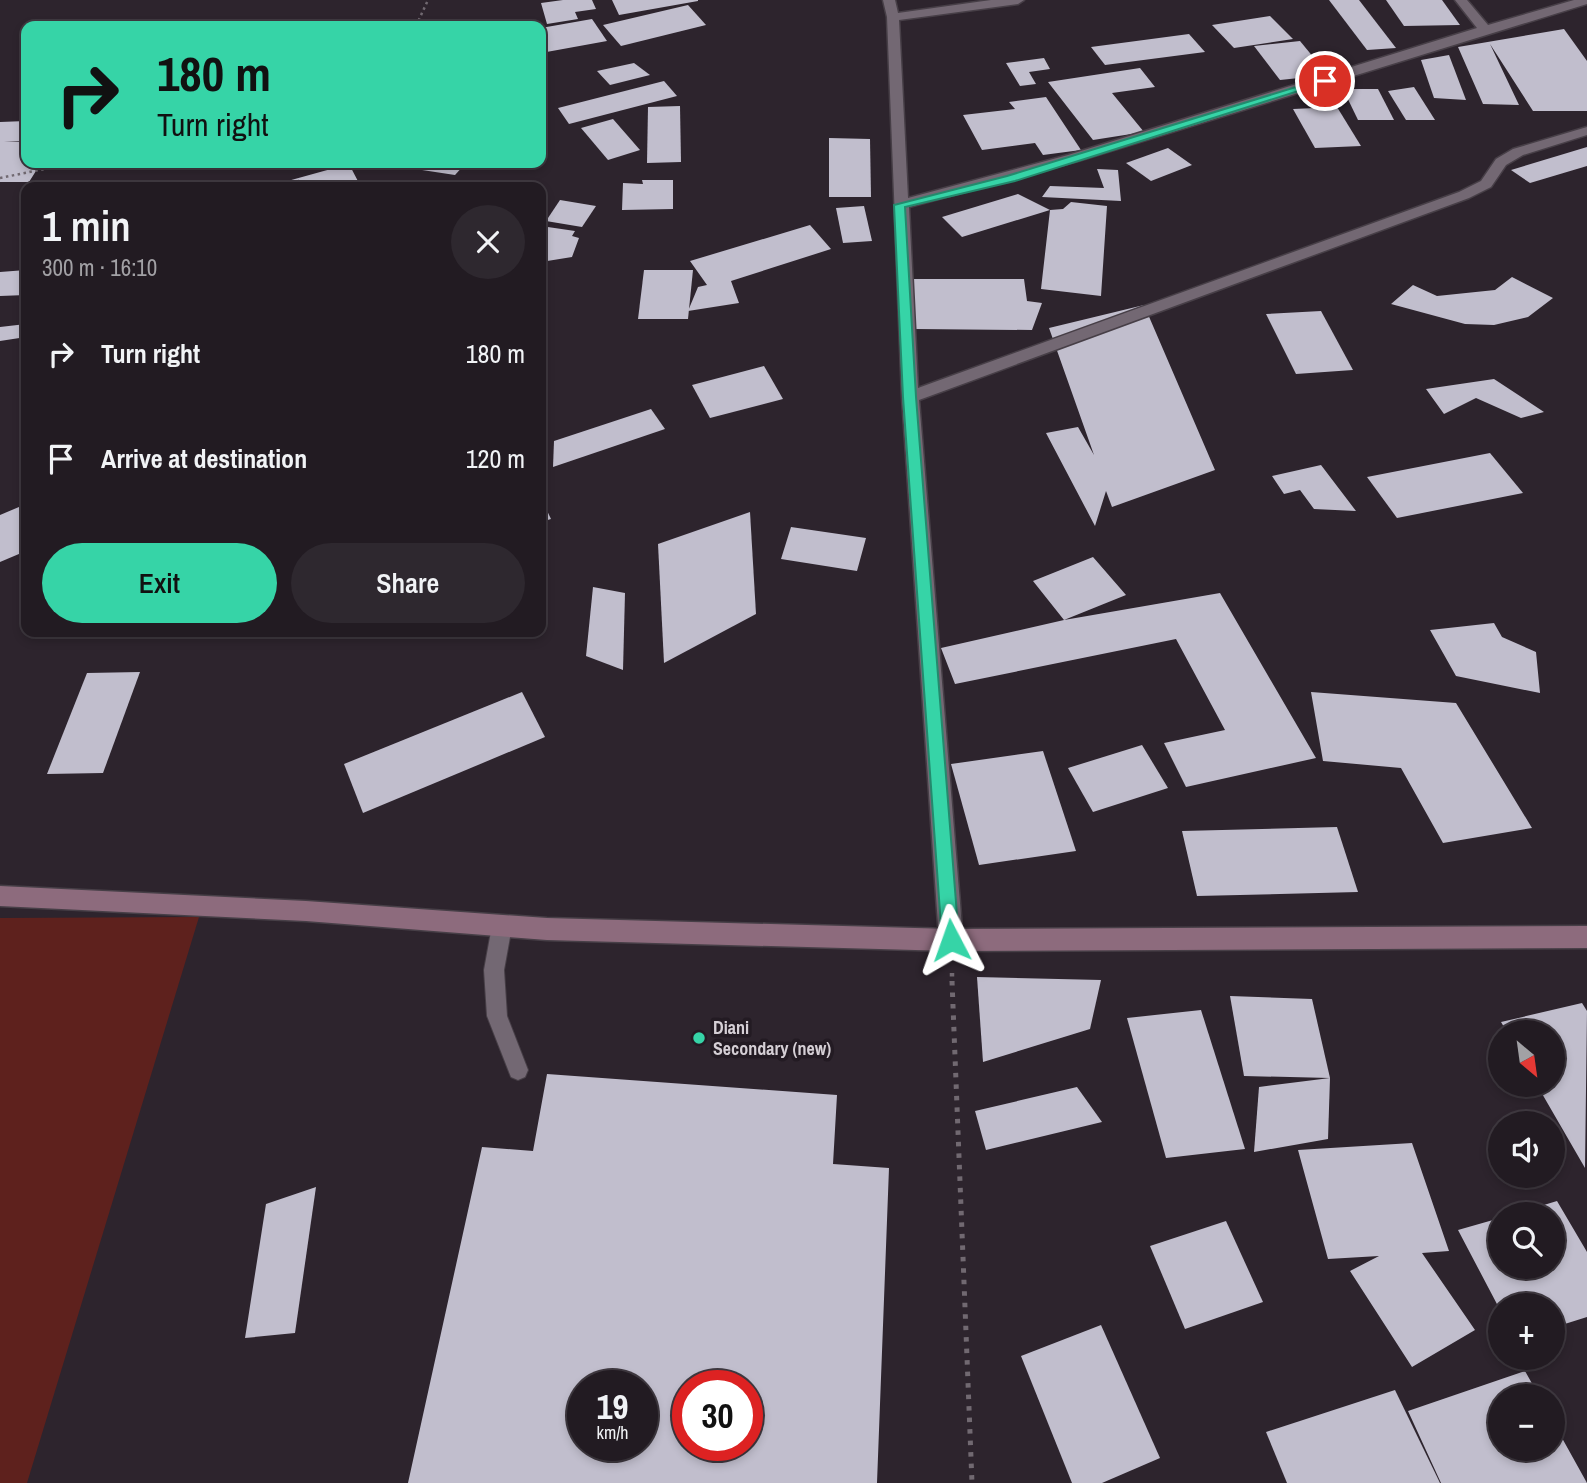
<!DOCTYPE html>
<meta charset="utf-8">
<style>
:root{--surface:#221b22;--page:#2e282f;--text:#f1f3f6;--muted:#a2a1a5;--line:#3f3940;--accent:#36d4a7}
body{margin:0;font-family:"Archivo Narrow",sans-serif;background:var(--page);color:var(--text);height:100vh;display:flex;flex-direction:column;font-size:26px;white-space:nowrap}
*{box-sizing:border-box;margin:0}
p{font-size:23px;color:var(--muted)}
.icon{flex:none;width:38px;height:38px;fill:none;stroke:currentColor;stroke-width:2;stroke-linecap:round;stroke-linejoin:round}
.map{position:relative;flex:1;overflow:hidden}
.details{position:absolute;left:21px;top:182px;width:525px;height:455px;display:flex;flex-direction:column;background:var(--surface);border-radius:14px;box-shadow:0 4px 10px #0003,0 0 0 2px var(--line)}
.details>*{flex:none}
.banner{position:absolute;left:21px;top:21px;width:525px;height:147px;border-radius:14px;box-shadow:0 4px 10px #0003,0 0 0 2px var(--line);background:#36d4a7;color:#111;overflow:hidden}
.needle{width:46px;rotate:151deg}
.tools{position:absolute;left:1488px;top:1020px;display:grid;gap:14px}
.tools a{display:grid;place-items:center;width:77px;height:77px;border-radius:50%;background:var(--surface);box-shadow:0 4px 10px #0003,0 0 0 2px var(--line);font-size:35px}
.speed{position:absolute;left:567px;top:1370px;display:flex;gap:14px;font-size:35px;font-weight:700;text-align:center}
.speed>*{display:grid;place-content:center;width:91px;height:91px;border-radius:50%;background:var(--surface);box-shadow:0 4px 10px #0003,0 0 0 2px var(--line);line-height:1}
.speed small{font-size:18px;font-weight:400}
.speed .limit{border:10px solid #d22;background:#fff;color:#111}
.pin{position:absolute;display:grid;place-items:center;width:60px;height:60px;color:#fff;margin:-30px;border:4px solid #fff;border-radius:50%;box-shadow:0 2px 7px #0007}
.me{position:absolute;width:77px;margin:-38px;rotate:356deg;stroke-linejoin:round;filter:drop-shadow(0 0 5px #0008)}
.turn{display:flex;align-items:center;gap:24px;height:147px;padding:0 21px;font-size:32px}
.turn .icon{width:91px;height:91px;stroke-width:2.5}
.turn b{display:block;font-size:49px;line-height:60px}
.round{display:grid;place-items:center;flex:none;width:74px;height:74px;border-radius:37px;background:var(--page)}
.head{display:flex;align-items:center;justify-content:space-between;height:119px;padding:0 21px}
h1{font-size:42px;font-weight:600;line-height:52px}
.cta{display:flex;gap:14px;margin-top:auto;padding:14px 21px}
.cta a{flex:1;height:80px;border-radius:42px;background:var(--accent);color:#111;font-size:28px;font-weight:600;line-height:80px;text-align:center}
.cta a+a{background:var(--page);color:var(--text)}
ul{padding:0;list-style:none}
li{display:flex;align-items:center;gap:21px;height:105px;padding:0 21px}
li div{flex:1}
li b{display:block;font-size:26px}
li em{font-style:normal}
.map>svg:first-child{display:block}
.green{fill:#5e211d}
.building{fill:#c1becd;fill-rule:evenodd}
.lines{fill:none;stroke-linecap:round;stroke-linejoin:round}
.lane-casing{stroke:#473f47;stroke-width:2}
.street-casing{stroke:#473f47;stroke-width:3}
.secondary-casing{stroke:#473f47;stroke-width:3}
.path-far2{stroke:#716971;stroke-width:2.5;stroke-dasharray:2.5 3.5;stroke-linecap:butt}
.path-far1{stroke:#716971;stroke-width:4.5;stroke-dasharray:3.5 5;stroke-linecap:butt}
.path{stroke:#716971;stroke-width:5;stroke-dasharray:4.5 7;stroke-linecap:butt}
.lane{fill:#736873;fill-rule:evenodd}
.street{fill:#736873;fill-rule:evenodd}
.secondary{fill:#8d6b7d;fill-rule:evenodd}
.route{fill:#36d4a7;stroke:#238a6d;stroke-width:2}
.poi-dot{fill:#36d4a7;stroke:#231b23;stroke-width:2.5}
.labels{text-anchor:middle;stroke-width:7;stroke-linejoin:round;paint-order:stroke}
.poi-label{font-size:18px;font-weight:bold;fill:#d5cfd5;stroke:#231b23;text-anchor:start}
</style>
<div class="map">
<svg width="1587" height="1483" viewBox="0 0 1587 1483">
<rect width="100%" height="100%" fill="#2d242d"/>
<path class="green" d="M 199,917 L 27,1483 L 0,1483 L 0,918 Z"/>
<g class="building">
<path d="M 563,0 L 592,0 L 596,9 L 575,12 L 578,19 L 547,24 L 541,3 Z"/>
<path d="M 612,0 L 698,0 L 698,1 L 619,15 Z"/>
<path d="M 1329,0 L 1359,0 L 1396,48 L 1367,50 Z"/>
<path d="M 1386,0 L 1442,0 L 1460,25 L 1404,26 Z"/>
<path d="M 688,5 L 706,25 L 621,46 L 603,25 Z"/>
<path d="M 1270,16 L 1293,39 L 1234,48 L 1212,25 Z"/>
<path d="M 592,19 L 607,41 L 541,53 L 541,28 Z"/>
<path d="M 1564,29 L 1587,61 L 1587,111 L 1533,111 L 1490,44 L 1519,105 L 1483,104 L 1458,47 Z"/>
<path d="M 1189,34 L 1205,52 L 1105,65 L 1091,47 Z"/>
<path d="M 1300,41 L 1328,75 L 1280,80 L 1254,46 Z"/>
<path d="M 1449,55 L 1466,100 L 1434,98 L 1421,60 Z"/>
<path d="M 1044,58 L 1050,69 L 1029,72 L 1036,84 L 1020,86 L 1006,63 Z"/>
<path d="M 634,63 L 650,75 L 610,85 L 597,71 Z"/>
<path d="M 1140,68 L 1155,87 L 1112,93 L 1144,132 L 1093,140 L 1048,82 Z"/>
<path d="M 664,81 L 677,96 L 569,124 L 558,108 Z"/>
<path d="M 1414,87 L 1435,120 L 1406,120 L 1388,91 Z"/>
<path d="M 1343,89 L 1378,89 L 1394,120 L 1358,120 Z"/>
<path d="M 1046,97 L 1081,150 L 1043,155 L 1035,143 L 982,150 L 963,115 L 1015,109 L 1009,102 Z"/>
<path d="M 680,106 L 681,162 L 647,163 L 648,107 Z"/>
<path d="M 1337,107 L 1361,146 L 1315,148 L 1293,109 Z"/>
<path d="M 613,119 L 640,150 L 608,160 L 581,128 Z"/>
<path d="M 26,121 L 26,141 L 4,142 L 26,142 L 26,163 L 41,163 L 29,182 L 0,182 L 0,122 Z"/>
<path d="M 829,138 L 870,139 L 871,197 L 829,197 Z"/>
<path d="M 1587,147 L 1587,166 L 1530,183 L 1511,170 Z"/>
<path d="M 1168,148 L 1192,165 L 1151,181 L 1126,163 Z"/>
<path d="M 429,163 L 456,163 L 465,164 L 455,175 L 422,170 Z"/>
<path d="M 349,164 L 361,187 L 303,187 L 298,179 L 301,187 L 266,187 Z"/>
<path d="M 1097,169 L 1118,170 L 1121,201 L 1042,197 L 1050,186 L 1104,188 Z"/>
<path d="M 642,180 L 673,180 L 673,209 L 622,210 L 623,183 L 643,184 Z"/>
<path d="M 1018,194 L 1050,210 L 962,237 L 942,217 Z"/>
<path d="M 560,200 L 596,206 L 582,227 L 546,221 Z"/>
<path d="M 1071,202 L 1107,206 L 1101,296 L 1041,289 L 1050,210 L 1063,209 Z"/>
<path d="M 864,206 L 872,241 L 843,243 L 836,208 Z"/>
<path d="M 810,225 L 831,249 L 731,281 L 739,303 L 688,311 L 698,287 L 707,285 L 690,261 Z"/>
<path d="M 541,226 L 575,231 L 572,236 L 579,238 L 572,257 L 541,262 Z"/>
<path d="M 26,270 L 26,295 L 0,296 L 0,272 Z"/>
<path d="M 644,270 L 693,270 L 688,319 L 638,319 Z"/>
<path d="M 1512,277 L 1553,298 L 1528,317 L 1494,325 L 1465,324 L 1391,304 L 1413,285 L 1437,296 L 1495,290 Z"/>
<path d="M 911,279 L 1024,279 L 1027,301 L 1042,303 L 1032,330 L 915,329 Z"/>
<path d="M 1144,305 L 1215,470 L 1112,507 L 1106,491 L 1095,526 L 1046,433 L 1078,427 L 1094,455 L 1049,328 Z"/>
<path d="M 1321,311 L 1353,370 L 1296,374 L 1266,314 Z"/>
<path d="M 26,324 L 26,337 L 0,341 L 0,327 Z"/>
<path d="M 764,366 L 783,399 L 710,418 L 692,385 Z"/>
<path d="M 1494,379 L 1544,412 L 1521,418 L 1476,398 L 1444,414 L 1426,389 Z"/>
<path d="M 651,409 L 665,429 L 553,467 L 554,441 Z"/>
<path d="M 1490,453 L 1523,493 L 1397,518 L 1367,477 Z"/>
<path d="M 1321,465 L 1356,511 L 1314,509 L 1300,490 L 1284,494 L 1272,476 Z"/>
<path d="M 541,498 L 551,519 L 541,522 Z"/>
<path d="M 26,504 L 26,551 L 0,562 L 0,515 Z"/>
<path d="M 750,512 L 756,614 L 664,663 L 658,544 Z"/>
<path d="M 791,527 L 866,538 L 857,571 L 781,559 Z"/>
<path d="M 1093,557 L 1126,595 L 1064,620 L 1220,593 L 1316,758 L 1186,787 L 1164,743 L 1225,730 L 1176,639 L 955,684 L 941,648 L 1064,620 L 1033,581 Z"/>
<path d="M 593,587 L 625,593 L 623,670 L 586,656 Z"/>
<path d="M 1494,623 L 1502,637 L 1536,652 L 1540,693 L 1456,676 L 1430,630 Z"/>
<path d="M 140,672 L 103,773 L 47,774 L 87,673 Z"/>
<path d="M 522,692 L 545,737 L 363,813 L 344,764 Z"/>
<path d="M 1311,692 L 1456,703 L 1532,828 L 1443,843 L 1401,768 L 1323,761 Z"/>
<path d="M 1142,745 L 1168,788 L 1093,812 L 1068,768 Z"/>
<path d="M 1043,751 L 1076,851 L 979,865 L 951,764 Z"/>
<path d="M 1337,827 L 1358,892 L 1197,896 L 1182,831 Z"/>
<path d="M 977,977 L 1101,980 L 1090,1029 L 983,1062 Z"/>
<path d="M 1230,996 L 1312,999 L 1330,1078 L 1244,1076 Z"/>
<path d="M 1582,1003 L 1587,1011 L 1585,1168 L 1537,1085 L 1552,1085 L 1552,1032 L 1507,1032 L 1501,1022 Z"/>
<path d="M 1201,1010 L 1245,1149 L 1166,1158 L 1127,1018 Z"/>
<path d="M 547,1074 L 837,1095 L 833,1164 L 889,1168 L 877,1483 L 408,1483 L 482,1147 L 533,1151 ZM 583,1386 L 642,1386 L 642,1446 L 583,1446 ZM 688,1386 L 747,1386 L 747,1446 L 688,1446 Z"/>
<path d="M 1330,1078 L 1328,1139 L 1254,1152 L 1259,1087 Z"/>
<path d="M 1077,1087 L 1102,1122 L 986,1150 L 975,1111 Z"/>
<path d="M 1412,1143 L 1449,1251 L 1422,1253 L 1475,1330 L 1412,1367 L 1350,1271 L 1379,1256 L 1328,1259 L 1298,1150 Z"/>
<path d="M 316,1187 L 295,1333 L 245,1338 L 266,1204 Z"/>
<path d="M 1557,1201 L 1587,1252 L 1587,1317 L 1552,1328 L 1552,1306 L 1498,1306 L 1458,1230 L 1500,1218 L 1500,1267 L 1552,1267 L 1552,1214 L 1514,1214 Z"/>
<path d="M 1226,1221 L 1263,1302 L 1185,1329 L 1150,1246 Z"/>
<path d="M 1101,1325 L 1160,1458 L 1102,1483 L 1072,1483 L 1021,1356 Z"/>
<path d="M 1525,1371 L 1539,1396 L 1500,1396 L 1500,1449 L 1552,1449 L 1552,1420 L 1587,1483 L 1441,1483 L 1408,1411 Z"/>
<path d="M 1395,1390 L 1440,1483 L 1287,1483 L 1266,1432 Z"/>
</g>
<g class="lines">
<defs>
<path id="lane" d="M 502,917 L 509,920 L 512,926 L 504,970 L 507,1016 L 528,1070 L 525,1077 L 518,1080 L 511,1077 L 487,1016 L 484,970 L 492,926 L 495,920 Z"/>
<path id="street" d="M 883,0 L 895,0 L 898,13 L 991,0 L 1024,0 L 1018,4 L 899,20 L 908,198 L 1068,155 L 1477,28 L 1455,0 L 1467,0 L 1488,25 L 1574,0 L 1587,0 L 1587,4 L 1078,161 L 909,207 L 918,388 L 1459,192 L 1481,181 L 1496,159 L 1513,149 L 1587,127 L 1587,135 L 1523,155 L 1506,165 L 1491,187 L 1469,198 L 919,400 L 963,940 L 959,948 L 951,951 L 943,948 L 939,940 L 902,397 L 887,17 Z"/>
<path id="secondary" d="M 0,886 L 306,901 L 547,918 L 951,929 L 1587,926 L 1587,948 L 951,951 L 547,940 L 306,921 L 0,906 Z"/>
</defs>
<use href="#lane" class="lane-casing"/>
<use href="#street" class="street-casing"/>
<use href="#secondary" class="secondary-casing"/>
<g class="path-far2">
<path d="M 416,26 L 428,0"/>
<path d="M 0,178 L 74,163"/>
</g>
<path class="path-far1" d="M 952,973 L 952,982"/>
<path class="path" d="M 952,981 L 972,1483"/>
<use href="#lane" class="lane"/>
<use href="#street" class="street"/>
<use href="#secondary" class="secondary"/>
</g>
<path class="route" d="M 1322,79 L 1330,81 L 1015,181 L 905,207 L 916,397 L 959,940 L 957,946 L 951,948 L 944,946 L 942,940 L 903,397 L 894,205 L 1007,176 Z"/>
<circle class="poi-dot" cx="699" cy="1038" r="7"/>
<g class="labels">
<g class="poi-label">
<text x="713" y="1034">Diani<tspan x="713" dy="21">Secondary (new)</tspan></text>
</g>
</g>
</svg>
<div class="tools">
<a><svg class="needle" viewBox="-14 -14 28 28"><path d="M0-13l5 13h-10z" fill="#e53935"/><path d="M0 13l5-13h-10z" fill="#a2a1a5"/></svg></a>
<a><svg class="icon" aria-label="sound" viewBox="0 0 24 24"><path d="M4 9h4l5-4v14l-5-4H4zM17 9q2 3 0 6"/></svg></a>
<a><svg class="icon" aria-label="search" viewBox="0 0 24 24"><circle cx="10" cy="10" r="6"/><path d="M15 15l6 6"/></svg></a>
<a>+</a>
<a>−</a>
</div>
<div class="speed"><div>19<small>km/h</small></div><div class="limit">30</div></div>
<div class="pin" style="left:1325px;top:81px;background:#d93025"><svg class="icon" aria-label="arrive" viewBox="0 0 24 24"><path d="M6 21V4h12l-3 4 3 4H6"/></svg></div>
<svg class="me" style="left:951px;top:940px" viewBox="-20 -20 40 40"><path d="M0-17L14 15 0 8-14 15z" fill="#36d4a7" stroke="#fff" stroke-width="4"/></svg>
<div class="banner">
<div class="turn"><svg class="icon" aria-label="right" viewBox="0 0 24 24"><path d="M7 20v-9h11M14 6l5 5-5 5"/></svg><div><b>180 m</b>Turn right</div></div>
</div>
<section class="details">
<div class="head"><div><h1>1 min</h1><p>300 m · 16:10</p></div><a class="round"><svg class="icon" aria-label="close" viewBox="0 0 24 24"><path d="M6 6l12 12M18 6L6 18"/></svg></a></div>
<ul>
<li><svg class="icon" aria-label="right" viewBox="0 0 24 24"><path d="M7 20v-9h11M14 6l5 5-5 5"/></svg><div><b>Turn right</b></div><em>180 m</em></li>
<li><svg class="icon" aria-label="arrive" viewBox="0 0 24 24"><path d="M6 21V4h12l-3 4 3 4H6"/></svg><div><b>Arrive at destination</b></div><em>120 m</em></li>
</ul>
<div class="cta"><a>Exit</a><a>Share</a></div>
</section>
</div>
